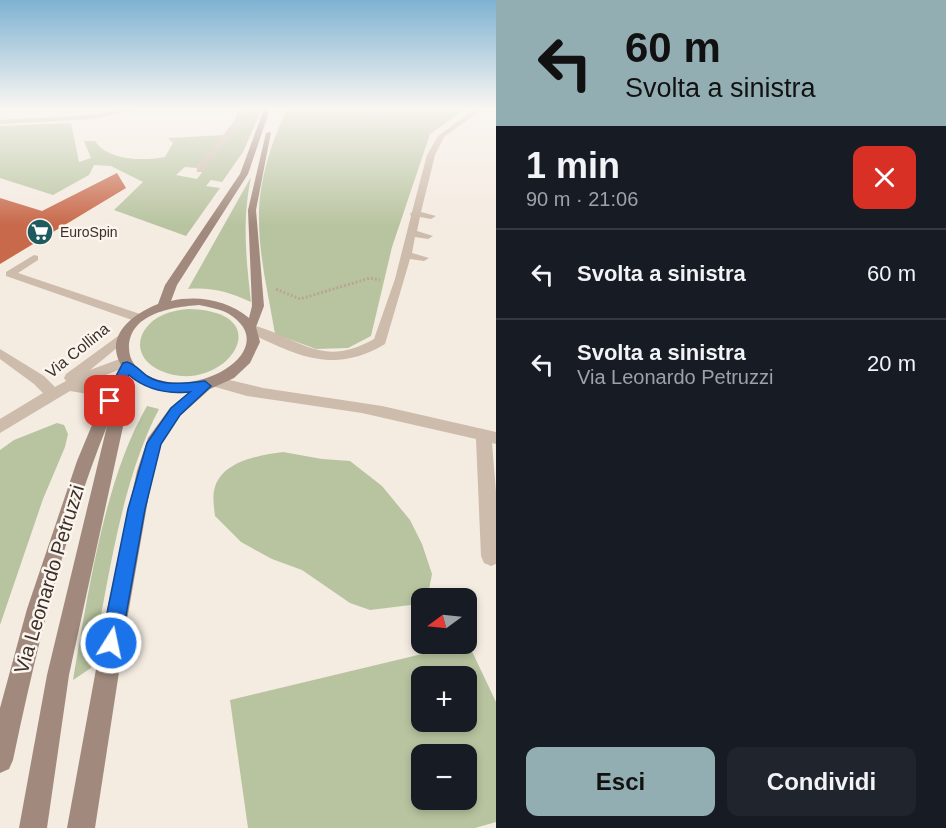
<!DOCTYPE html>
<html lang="it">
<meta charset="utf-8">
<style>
:root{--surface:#171b24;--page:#20242c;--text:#f1f3f6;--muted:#9ea1a6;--line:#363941;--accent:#92aeb2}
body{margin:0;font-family:Arial,sans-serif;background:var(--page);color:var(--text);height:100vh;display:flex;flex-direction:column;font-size:22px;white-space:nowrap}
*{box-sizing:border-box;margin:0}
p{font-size:20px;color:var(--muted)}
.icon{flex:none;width:33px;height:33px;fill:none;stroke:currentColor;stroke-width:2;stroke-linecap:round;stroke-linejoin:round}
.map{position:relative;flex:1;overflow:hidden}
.sheet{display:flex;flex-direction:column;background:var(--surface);width:450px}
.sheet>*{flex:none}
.top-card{background:#92aeb2;color:#111;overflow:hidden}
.needle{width:39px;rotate:255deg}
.fabs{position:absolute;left:411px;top:588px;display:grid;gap:12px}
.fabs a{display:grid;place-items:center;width:66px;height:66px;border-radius:12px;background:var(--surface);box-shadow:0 3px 9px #0003;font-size:30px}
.pin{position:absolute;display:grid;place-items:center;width:51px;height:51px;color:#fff;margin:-26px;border-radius:12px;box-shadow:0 3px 9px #0006}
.me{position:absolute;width:66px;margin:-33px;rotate:10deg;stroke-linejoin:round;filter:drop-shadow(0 0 4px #0008)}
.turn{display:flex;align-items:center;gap:21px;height:126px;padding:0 30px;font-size:27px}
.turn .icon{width:78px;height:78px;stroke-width:2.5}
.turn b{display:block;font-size:42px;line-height:51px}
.round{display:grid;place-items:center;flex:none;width:63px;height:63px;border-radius:12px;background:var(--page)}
.overview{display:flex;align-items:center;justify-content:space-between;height:102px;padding:0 30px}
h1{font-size:36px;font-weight:700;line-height:45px}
.action{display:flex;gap:12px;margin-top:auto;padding:12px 30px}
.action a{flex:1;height:69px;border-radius:12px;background:var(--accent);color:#111;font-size:24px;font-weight:700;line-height:69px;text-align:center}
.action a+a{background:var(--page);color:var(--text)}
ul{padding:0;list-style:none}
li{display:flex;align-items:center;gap:18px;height:90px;padding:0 30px;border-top:2px solid var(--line)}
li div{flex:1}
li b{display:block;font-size:22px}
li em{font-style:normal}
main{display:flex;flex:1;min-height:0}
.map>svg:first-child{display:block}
.green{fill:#b8c4a0;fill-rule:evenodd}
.building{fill:#c8694b}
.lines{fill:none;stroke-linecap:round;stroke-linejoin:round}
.path-far1{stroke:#b9a596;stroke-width:1.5;stroke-dasharray:1.5 1.5;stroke-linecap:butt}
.path{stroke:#b9a596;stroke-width:3;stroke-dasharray:2 2;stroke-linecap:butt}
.lane{fill:#cdbbac;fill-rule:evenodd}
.street{fill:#cdbbac;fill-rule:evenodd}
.secondary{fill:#a18a7d;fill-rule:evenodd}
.route{fill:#1a73e8;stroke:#114b97;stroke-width:1.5}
.labels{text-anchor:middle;stroke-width:5;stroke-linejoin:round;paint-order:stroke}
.far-poi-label{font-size:14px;fill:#3b302b;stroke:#fbf5ee;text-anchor:start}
.street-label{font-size:16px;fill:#3b302b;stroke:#fbf5ee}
.near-street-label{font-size:20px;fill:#3b302b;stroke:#fbf5ee}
</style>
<main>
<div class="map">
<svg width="496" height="828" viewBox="0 0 496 828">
<rect width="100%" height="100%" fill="#f4ebe1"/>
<g class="green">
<path d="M 246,109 L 262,109 L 243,152 L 222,182 L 211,180 L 206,186 L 220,188 L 186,236 L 114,210 L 143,182 L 111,166 L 94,165 L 89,175 L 53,195 L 0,178 L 0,126 L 71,123 L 79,162 L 91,158 L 84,141 L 95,141 C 108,161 144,161 165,157 L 173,143 L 168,138 L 224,135 L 197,168 L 185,167 L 176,175 L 197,179 L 239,123 Z"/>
<path d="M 287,109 L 466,109 L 430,134 L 392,247 L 371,336 L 348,348 L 316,349 L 275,334 C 269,297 259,258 259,220 C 258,183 271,143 287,109 Z"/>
<path d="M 251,177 C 242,221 246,258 251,302 C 229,292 212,287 188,289 Z"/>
<path d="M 188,309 C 286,311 222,400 159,370 C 134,358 134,333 157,318 C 167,312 177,310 188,309 Z"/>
<path d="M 147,406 L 159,409 C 120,483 108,585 91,668 L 73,680 C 88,595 104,480 147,406 Z"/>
<path d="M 57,423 L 64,425 L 68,434 L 65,447 L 43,499 L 0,625 L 0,450 L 14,440 Z"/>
<path d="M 283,452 L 322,459 L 350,461 L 382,486 L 410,520 L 422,544 L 432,574 L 428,595 L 411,605 L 370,610 L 350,603 L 302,570 L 272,559 L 241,542 L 215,516 C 214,507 212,496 215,487 C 223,461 260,455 283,452 Z"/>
<path d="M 468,643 L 496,702 L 496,822 L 475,828 L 248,828 L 230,700 ZM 422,676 L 466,676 L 466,722 L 422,722 ZM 422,754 L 466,754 L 466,800 L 422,800 Z"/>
</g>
<path class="building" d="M 117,173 L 126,188 L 0,264 L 0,198 L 42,211 Z"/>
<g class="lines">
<path class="path-far1" d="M 375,116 L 378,109"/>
<path class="path" d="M 276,289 L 300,299 L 370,278 L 380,280"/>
<g class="lane">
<path d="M 238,109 L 244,109 L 241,120 L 203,172 L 197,172 L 197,168 L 235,120 Z"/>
<path d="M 475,109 L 482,109 L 444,137 L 435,155 L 421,212 L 436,216 L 431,219 L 420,217 L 417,231 L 433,236 L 428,239 L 415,237 L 412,253 L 429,258 L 424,261 L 410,259 L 385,344 C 334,375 296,355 248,332 L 246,329 L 252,325 C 300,338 322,369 374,339 L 395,279 L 411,216 L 410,214 L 412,212 L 427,155 L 438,136 Z"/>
<path d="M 34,255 L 38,256 L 38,260 L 18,273 L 143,315 L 145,318 L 139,322 L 135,321 L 6,276 L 6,272 Z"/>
<path d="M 217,377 L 263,388 L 382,406 L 496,432 L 496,444 L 492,443 L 496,492 L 496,564 L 491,566 L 484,563 L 481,556 L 476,439 L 362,413 L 247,396 L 212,386 L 210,382 L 212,378 Z"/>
</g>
<g class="street">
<path d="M 125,109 L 139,109 L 93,119 L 0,124 L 0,120 L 93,115 Z"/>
<path d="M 125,331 L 131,335 L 129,338 L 90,370 L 125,357 L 130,359 L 132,362 L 130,365 L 87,383 C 98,384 110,392 116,401 L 114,405 L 109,407 L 88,394 L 70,391 L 0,433 L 0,419 L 43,393 L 34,384 L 0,359 L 0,349 L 44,376 L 55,387 L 66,381 L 64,378 L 66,374 Z"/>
</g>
<path class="secondary" d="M 264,109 L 270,109 L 248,174 L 177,285 L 171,301 C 198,295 227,300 249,318 L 252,306 L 248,210 L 266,133 L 271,132 L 256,210 L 264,306 L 256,327 L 260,342 L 250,363 L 234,378 L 210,389 L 180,416 L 161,445 L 153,471 L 127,620 L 95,828 L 67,828 L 105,620 L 137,471 L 148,438 L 170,408 L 188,393 C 169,395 144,388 129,376 L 117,403 L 124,422 L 69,675 L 47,828 L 19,828 L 47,675 L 107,426 C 64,534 37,646 13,760 L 9,769 L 0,773 L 0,708 L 27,609 L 77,461 L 102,401 L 121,365 C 104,335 133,314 158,304 L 165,285 L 240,174 ZM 199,305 C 208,307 221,309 229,314 C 285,349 195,404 145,374 C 136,368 129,360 129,348 C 129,314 171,307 199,305 Z"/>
</g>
<linearGradient id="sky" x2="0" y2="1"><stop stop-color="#7eb2d2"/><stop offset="0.48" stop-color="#faf6f2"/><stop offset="1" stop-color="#faf6f2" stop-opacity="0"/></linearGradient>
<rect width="496" height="225" fill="url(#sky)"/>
<path class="route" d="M 127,362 C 135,364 140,371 147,376 C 164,387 186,383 205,381 L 211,386 L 180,415 L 161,444 L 145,509 L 121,643 L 118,650 L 111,653 L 104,650 L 101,643 L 128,509 L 147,443 L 171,408 L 190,392 C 167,394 146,390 129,375 L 114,405 L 105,405 L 103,401 L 123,363 Z"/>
<defs>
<symbol id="supermarket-disc" viewBox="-11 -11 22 22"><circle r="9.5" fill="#1f5a5e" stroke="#fbf5ee"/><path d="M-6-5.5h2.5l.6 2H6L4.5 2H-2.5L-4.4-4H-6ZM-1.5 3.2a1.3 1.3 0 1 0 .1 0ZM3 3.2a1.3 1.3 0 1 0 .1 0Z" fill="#fff"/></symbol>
</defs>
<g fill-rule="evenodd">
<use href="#supermarket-disc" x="25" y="217" width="30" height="30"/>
</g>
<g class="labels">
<g class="far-poi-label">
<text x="60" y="237">EuroSpin</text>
</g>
<g class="street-label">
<text transform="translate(77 350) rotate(-39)" y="6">Via Collina</text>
</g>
<g class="near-street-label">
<text transform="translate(49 579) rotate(-73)" y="7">Via Leonardo Petruzzi</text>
</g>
</g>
</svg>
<div class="fabs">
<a><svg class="needle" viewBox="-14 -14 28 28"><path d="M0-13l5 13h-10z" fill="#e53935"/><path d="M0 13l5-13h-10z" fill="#9ea1a6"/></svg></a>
<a>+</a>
<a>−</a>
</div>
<div class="pin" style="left:110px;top:401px;background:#d93025"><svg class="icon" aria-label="arrive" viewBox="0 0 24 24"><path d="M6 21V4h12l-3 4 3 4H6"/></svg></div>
<svg class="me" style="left:111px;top:643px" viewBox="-20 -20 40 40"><circle r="17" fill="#1a73e8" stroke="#fff" stroke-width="3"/><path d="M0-11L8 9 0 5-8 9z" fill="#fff"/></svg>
</div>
<section class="sheet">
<div class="top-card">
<div class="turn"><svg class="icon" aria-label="left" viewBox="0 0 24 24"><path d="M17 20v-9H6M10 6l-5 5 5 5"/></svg><div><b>60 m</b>Svolta a sinistra</div></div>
</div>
<div class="overview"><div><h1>1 min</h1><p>90 m · 21:06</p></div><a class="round" style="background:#d93025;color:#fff"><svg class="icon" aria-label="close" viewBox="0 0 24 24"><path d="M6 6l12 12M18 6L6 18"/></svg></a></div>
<ul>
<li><svg class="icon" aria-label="left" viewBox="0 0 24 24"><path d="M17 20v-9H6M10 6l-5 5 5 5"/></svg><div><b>Svolta a sinistra</b></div><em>60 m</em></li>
<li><svg class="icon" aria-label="left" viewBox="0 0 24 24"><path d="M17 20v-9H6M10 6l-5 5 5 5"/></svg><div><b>Svolta a sinistra</b><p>Via Leonardo Petruzzi</p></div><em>20 m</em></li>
</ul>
<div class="action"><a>Esci</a><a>Condividi</a></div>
</section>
</main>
